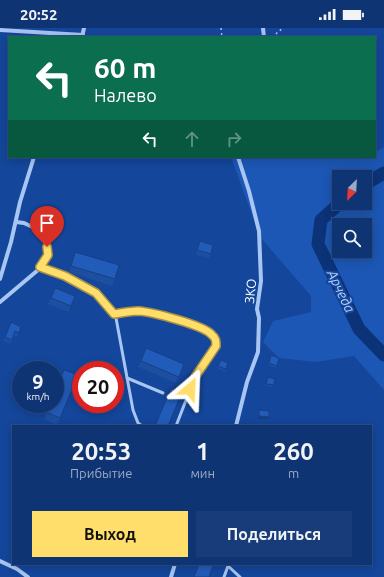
<!DOCTYPE html>
<html lang="ru">
<meta charset="utf-8">
<style>
:root{--surface:#0f3474;--page:#183c79;--text:#f1f3f6;--muted:#9baac5;--line:#2f4f86;--accent:#ffde6b}
body{margin:0;font-family:Ubuntu,sans-serif;background:var(--page);color:var(--text);height:100vh;display:flex;flex-direction:column;font-size:15px;white-space:nowrap}
*{box-sizing:border-box;margin:0}
p{font-size:13px;color:var(--muted)}
.icon{flex:none;width:22px;height:22px;fill:none;stroke:currentColor;stroke-width:2;stroke-linecap:round;stroke-linejoin:round}
.map{position:relative;flex:1;overflow:hidden}
.sheet{position:absolute;left:12px;top:397px;width:360px;height:140px;display:flex;flex-direction:column;background:var(--surface);border-radius:0px;box-shadow:0 2px 10px #0003,0 0 0 1px var(--line)}
.sheet>*{flex:none}
.guide{position:absolute;left:8px;top:8px;width:368px;height:122px;border-radius:0px;box-shadow:0 2px 10px #0003,0 0 0 1px var(--line);background:#0b6e4f;color:#fff;overflow:hidden}
.needle{width:26px;rotate:204deg}
.tools{position:absolute;left:332px;top:142px;display:grid;gap:8px}
.tools a{display:grid;place-items:center;width:40px;height:40px;border-radius:0px;background:var(--surface);box-shadow:0 2px 10px #0003,0 0 0 1px var(--line);font-size:20px}
.speed{position:absolute;left:12px;top:333px;display:flex;gap:8px;font-size:20px;font-weight:700;text-align:center}
.speed>*{display:grid;place-content:center;width:52px;height:52px;border-radius:50%;background:var(--surface);box-shadow:0 2px 10px #0003,0 0 0 1px var(--line);line-height:1}
.speed small{font-size:10px;font-weight:400}
.speed .limit{border:6px solid #d22;background:#fff;color:#111}
.pin{position:absolute;display:grid;place-items:center;width:34px;height:34px;color:#fff;margin:-41px -17px;border-radius:50% 50% 50% 0;rotate:-45deg;box-shadow:0 0 4px #0007}
.pin .icon{rotate:45deg}
.me{position:absolute;width:44px;margin:-22px;rotate:26deg;stroke-linejoin:round;filter:drop-shadow(0 0 3px #0008)}
.turn{display:flex;align-items:center;gap:14px;height:84px;padding:0 20px;font-size:18px}
.turn .icon{width:52px;height:52px;stroke-width:2.5}
.turn b{display:block;font-size:28px;line-height:34px}
.lanes{display:flex;align-items:center;height:38px;padding:0 20px;background:#0003;justify-content:center;gap:20px;direction:ltr}
.lanes .off{opacity:.35}
.eta{display:flex;justify-content:space-evenly;align-items:center;height:68px;text-align:center}
.eta b{font-size:24px;font-weight:700;line-height:28px}
.button{display:flex;gap:8px;margin-top:auto;padding:8px 20px}
.button a{flex:1;height:46px;border-radius:0px;background:var(--accent);color:#111;font-size:16px;font-weight:700;line-height:46px;text-align:center}
.button a+a{background:var(--page);color:var(--text)}
.status{display:flex;justify-content:space-between;align-items:center;height:28px;padding:0 20px;background:var(--surface);direction:ltr}
.status svg{height:11px;fill:currentColor}
.map>svg:first-child{display:block}
.green{fill:#1c57b5;fill-rule:evenodd}
.lines{fill:none;stroke-linecap:round;stroke-linejoin:round}
.river{stroke:#0c3378;stroke-width:13}
.path{stroke:#a8c6f3;stroke-width:1.5;stroke-dasharray:2 3;stroke-linecap:butt}
.service{stroke:#a8c6f3;stroke-width:3}
.minor{stroke:#a8c6f3;stroke-width:4}
.wall{fill:#1d4fa0}
.shaded-wall{fill:#184082}
.building{fill:#225cba;stroke:#184082}
.route-casing{stroke:#a69046;stroke-width:10}
.route{stroke:#ffde6b;stroke-width:7}
.labels{text-anchor:middle;stroke-width:4;stroke-linejoin:round;paint-order:stroke}
.street-label{font-size:13px;fill:#fff;stroke:#14469b}
.water-label{font-size:14px;font-style:italic;fill:#b5d0fa;stroke:#14469b}
</style>
<div class="status"><b>20:52</b><svg viewBox="0 0 49 12"><path d="M0 12V9h3v3zM5 12V6h3v6zM10 12V3h3v9zM15 12V0h3v12zM26 1h20v11H26zM47 4h2v5h-2z"/></svg></div>
<div class="map">
<svg width="384" height="549" viewBox="0 0 384 549">
<rect width="100%" height="100%" fill="#14469b"/>
<path class="green" d="M 384,119 L 384,362 L 354,328 L 316,334 L 279,330 L 263,314 L 273,293 L 311,284 L 311,268 L 260,209 L 231,129 L 375,129 L 375,124 ZM 339,149 L 365,149 L 365,175 L 339,175 ZM 339,197 L 365,197 L 365,223 L 339,223 Z"/>
<g class="lines">
<g class="river">
<path d="M 365,156 L 384,145"/>
<path d="M 340,175 L 321,192 L 318,216 L 359,301 L 384,327"/>
</g>
<g class="path">
<path d="M 221,0 L 222,9"/>
<path d="M 272,9 L 283,0"/>
</g>
<g class="service">
<path d="M 40,239 L 65,248 L 96,265 L 106,275 L 116,290 L 133,382 L 138,395 L 142,398"/>
<path d="M 113,286 L 138,283 L 158,287 L 205,301 L 213,307 L 216,312 L 216,318 L 213,324 L 195,349 L 176,398"/>
<path d="M 127,350 L 163,365"/>
<path d="M 224,549 L 228,538 L 240,549"/>
</g>
<g class="minor">
<path d="M 263,0 L 264,9"/>
<path d="M 0,2 L 83,7"/>
<path d="M 82,9 L 84,0"/>
<path d="M 0,251 L 11,214 L 20,174 L 34,129"/>
<path d="M 0,274 L 38,242 L 48,227 L 47,219 L 39,202 L 24,195 L 16,194"/>
<path d="M 236,398 L 247,354 L 258,324 L 259,290 L 257,281 L 261,253 L 259,203 L 249,163 L 238,129"/>
<path d="M 0,533 L 17,541 L 28,549"/>
<path d="M 171,549 L 175,536"/>
</g>
</g>
<g class="wall">
<path d="M 200,213 L 211,226 L 209,230 L 196,227 Z"/>
<path d="M 75,224 L 115,251 L 112,258 L 69,244 Z"/>
<path d="M 55,260 L 75,268 L 68,284 L 48,276 Z"/>
<path d="M 11,294 L 21,299 L 17,309 L 14,308 L 10,316 L 3,313 Z"/>
<path d="M 271,327 L 279,330 L 276,340 L 268,337 Z"/>
<path d="M 141,333 L 181,343 L 176,355 L 138,339 Z"/>
<path d="M 228,335 L 225,344 L 218,341 L 218,338 Z"/>
<path d="M 268,349 L 274,357 L 273,359 L 265,358 Z"/>
<path d="M 75,354 L 57,397 L 44,391 L 49,376 Z"/>
</g>
<path class="shaded-wall" d="M 259,388 L 269,389 L 268,391 L 258,391 Z"/>
<g class="building">
<path d="M 200,213 L 213,217 L 211,226 L 197,222 Z"/>
<path d="M 75,224 L 119,237 L 115,251 L 71,238 Z"/>
<path d="M 55,260 L 75,268 L 71,278 L 51,270 Z"/>
<path d="M 11,294 L 21,299 L 19,305 L 15,303 L 12,312 L 5,309 Z"/>
<path d="M 146,320 L 184,336 L 179,349 L 141,333 Z"/>
<path d="M 271,327 L 279,330 L 277,338 L 269,335 Z"/>
<path d="M 221,332 L 228,335 L 226,341 L 218,338 Z"/>
<path d="M 64,342 L 78,347 L 60,390 L 46,384 L 49,376 L 55,376 L 55,363 Z"/>
<path d="M 268,349 L 275,351 L 274,357 L 266,356 Z"/>
<path d="M 171,360 L 182,364 L 168,398 L 155,398 Z"/>
<path d="M 259,382 L 269,383 L 269,389 L 259,388 Z"/>
<path d="M 199,536 L 211,536 L 213,537 L 209,549 L 194,549 Z"/>
</g>
<g class="lines">
<defs>
<path id="route" d="M 47,219 L 48,227 L 40,239 L 65,248 L 96,265 L 114,286 C 122,285 130,283 138,283 C 152,284 204,297 212,307 C 216,310 216,313 216,318 L 195,349 L 190,361"/>
</defs>
<use href="#route" class="route-casing"/>
<use href="#route" class="route"/>
</g>
<g class="labels">
<g class="street-label">
<text transform="translate(250 263) rotate(-84)" y="5">ЗКО</text>
</g>
<g class="water-label">
<text transform="translate(341 263) rotate(64)" y="5">Арчеда</text>
</g>
</g>
</svg>
<div class="tools">
<a><svg class="needle" viewBox="-14 -14 28 28"><path d="M0-13l5 13h-10z" fill="#e53935"/><path d="M0 13l5-13h-10z" fill="#9baac5"/></svg></a>
<a><svg class="icon" aria-label="search" viewBox="0 0 24 24"><circle cx="10" cy="10" r="6"/><path d="M15 15l6 6"/></svg></a>
</div>
<div class="speed"><div>9<small>km/h</small></div><div class="limit">20</div></div>
<div class="pin" style="left:47px;top:219px;background:#d93025"><svg class="icon" aria-label="arrive" viewBox="0 0 24 24"><path d="M6 21V4h12l-3 4 3 4H6"/></svg></div>
<svg class="me" style="left:190px;top:361px" viewBox="-20 -20 40 40"><path d="M0-17L14 15 0 8-14 15z" fill="#ffde6b" stroke="#fff" stroke-width="4"/></svg>
<div class="guide">
<div class="turn"><svg class="icon" aria-label="left" viewBox="0 0 24 24"><path d="M17 20v-9H6M10 6l-5 5 5 5"/></svg><div><b>60 m</b>Налево</div></div>
<div class="lanes"><svg class="icon" aria-label="left" viewBox="0 0 24 24"><path d="M17 20v-9H6M10 6l-5 5 5 5"/></svg><svg class="icon off" aria-label="ahead" viewBox="0 0 24 24"><path d="M12 20V5M6 11l6-6 6 6"/></svg><svg class="icon off" aria-label="right" viewBox="0 0 24 24"><path d="M7 20v-9h11M14 6l5 5-5 5"/></svg></div>
</div>
<section class="sheet">
<div class="eta">
<div><b>20:53</b><p>Прибытие</p></div>
<div><b>1</b><p>мин</p></div>
<div><b>260</b><p>m</p></div>
</div>
<div class="button"><a>Выход</a><a>Поделиться</a></div>
</section>
</div>
